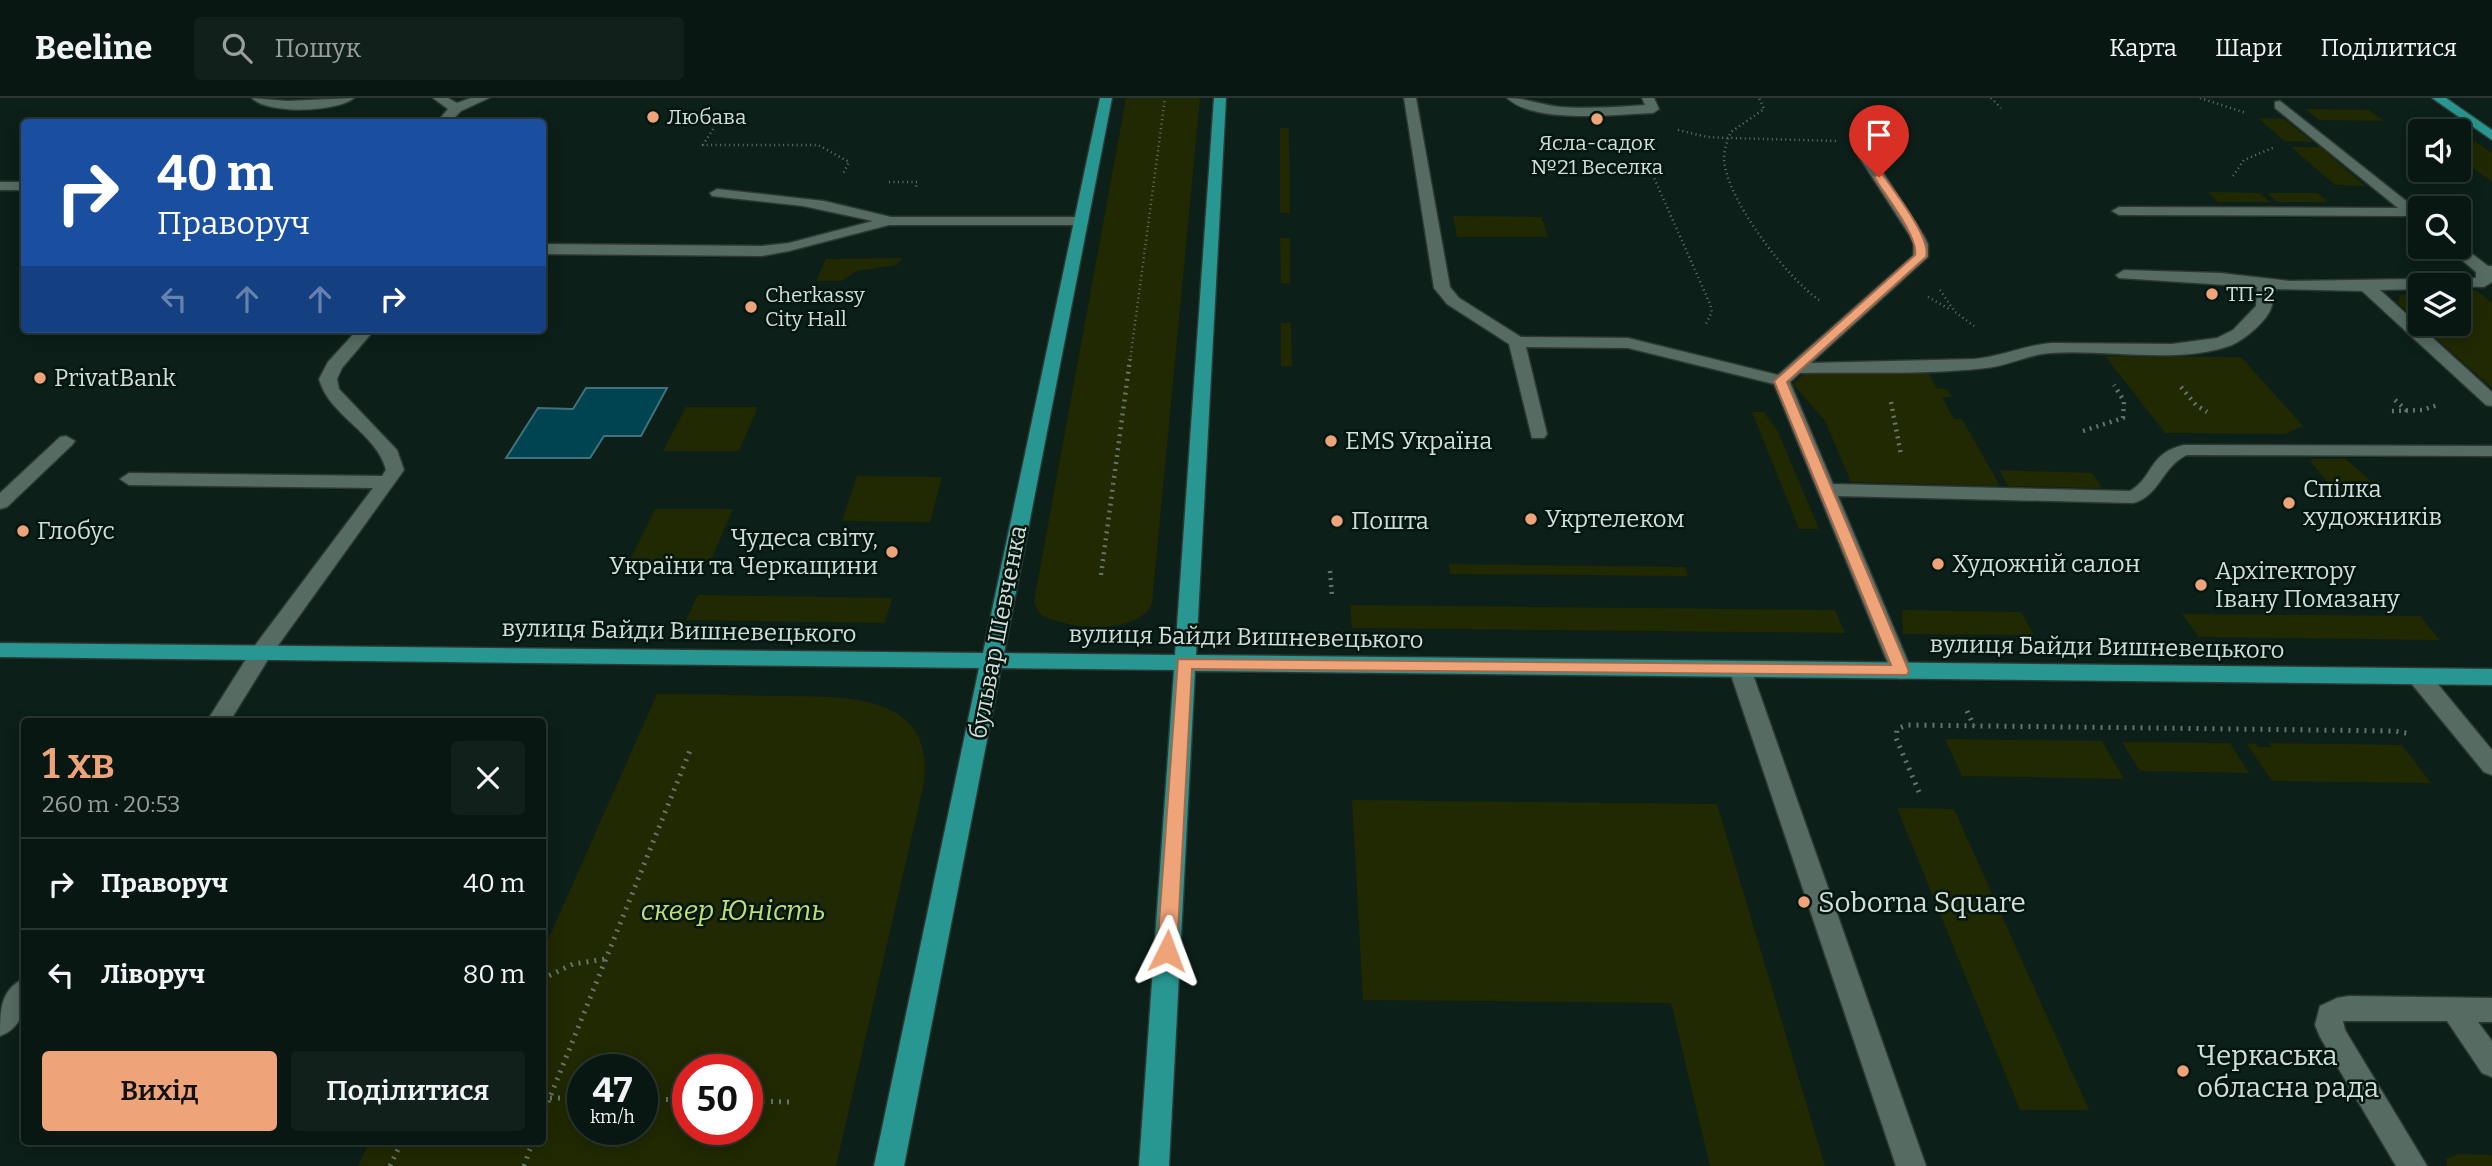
<!DOCTYPE html>
<html lang="uk">
<meta charset="utf-8">
<style>
:root{--surface:#091712;--page:#12201b;--text:#f1f3f6;--muted:#999f9f;--line:#293632;--accent:#efa378}
body{margin:0;font-family:Bitter,serif;background:var(--page);color:var(--text);height:100vh;display:flex;flex-direction:column;font-size:26px;white-space:nowrap}
*{box-sizing:border-box;margin:0}
p{font-size:23px;color:var(--muted)}
.icon{flex:none;width:38px;height:38px;fill:none;stroke:currentColor;stroke-width:2;stroke-linecap:round;stroke-linejoin:round}
.map{position:relative;flex:1;overflow:hidden}
.details{position:absolute;left:21px;top:620px;width:525px;height:427px;display:flex;flex-direction:column;background:var(--surface);border-radius:7px;box-shadow:0 4px 18px #0003,0 0 0 2px var(--line)}
.details>*{flex:none}
.hud{position:absolute;left:21px;top:21px;width:525px;height:214px;border-radius:7px;box-shadow:0 4px 18px #0003,0 0 0 2px var(--line);background:#1a4fa0;color:#fff;overflow:hidden}
.buttons{position:absolute;left:2408px;top:21px;display:grid;gap:14px}
.buttons a{display:grid;place-items:center;width:63px;height:63px;border-radius:7px;background:var(--surface);box-shadow:0 4px 18px #0003,0 0 0 2px var(--line);font-size:35px}
.speed{position:absolute;left:567px;top:956px;display:flex;gap:14px;font-size:35px;font-weight:700;text-align:center}
.speed>*{display:grid;place-content:center;width:91px;height:91px;border-radius:50%;background:var(--surface);box-shadow:0 4px 18px #0003,0 0 0 2px var(--line);line-height:1}
.speed small{font-size:18px;font-weight:400}
.speed .limit{border:10px solid #d22;background:#fff;color:#111}
.pin{position:absolute;display:grid;place-items:center;width:60px;height:60px;color:#fff;margin:-72px -30px;border-radius:50% 50% 50% 0;rotate:-45deg;box-shadow:0 0 7px #0007}
.pin .icon{rotate:45deg}
.me{position:absolute;width:77px;margin:-38px;rotate:3deg;stroke-linejoin:round;filter:drop-shadow(0 0 5px #0008)}
.turn{display:flex;align-items:center;gap:24px;height:147px;padding:0 21px;font-size:32px}
.turn .icon{width:91px;height:91px;stroke-width:2.5}
.turn b{display:block;font-size:49px;line-height:60px}
.lanes{display:flex;align-items:center;height:66px;padding:0 21px;background:#0003;justify-content:center;gap:35px;direction:ltr}
.lanes .off{opacity:.35}
.round{display:grid;place-items:center;flex:none;width:74px;height:74px;border-radius:7px;background:var(--page)}
.headline{display:flex;align-items:center;justify-content:space-between;height:119px;padding:0 21px}
h1{font-size:42px;font-weight:600;line-height:52px;color:var(--accent)}
.button{display:flex;gap:14px;margin-top:auto;padding:14px 21px}
.button a{flex:1;height:80px;border-radius:7px;background:var(--accent);color:#111;font-size:28px;font-weight:600;line-height:80px;text-align:center}
.button a+a{background:var(--page);color:var(--text)}
ul{padding:0;list-style:none}
li{display:flex;align-items:center;gap:21px;height:91px;padding:0 21px;border-top:2px solid var(--line)}
li div{flex:1}
li b{display:block;font-size:26px}
li em{font-style:normal}
header{display:flex;align-items:center;gap:42px;box-sizing:border-box;height:98px;padding:0 35px;background:var(--surface);border-bottom:2px solid var(--line)}
header strong{font-size:33px}
nav{display:flex;gap:38px;margin-inline-start:auto;font-size:24px}
.search{width:490px;height:63px;background:var(--page);display:flex;align-items:center;gap:18px;box-sizing:border-box;padding:0 24px;border-radius:7px;color:var(--muted);font-size:26px}
.map>svg:first-child{display:block}
.green{fill:#202901;fill-rule:evenodd}
.water{fill:#004452;stroke:#3f727a;stroke-width:2}
.lines{fill:none;stroke-linecap:round;stroke-linejoin:round}
.minor-casing{stroke:#2e3833;stroke-width:3}
.major-casing{stroke:#2e3833;stroke-width:3}
.path-far2{stroke:#64736e;stroke-width:2.5;stroke-dasharray:1 3.5;stroke-linecap:butt}
.path-far1{stroke:#64736e;stroke-width:4.5;stroke-dasharray:2 5;stroke-linecap:butt}
.path{stroke:#64736e;stroke-width:5;stroke-dasharray:2 6;stroke-linecap:butt}
.minor{fill:#566b62;fill-rule:evenodd}
.major{fill:#289691;fill-rule:evenodd}
.route{fill:#efa378;stroke:#9b6a4e;stroke-width:2}
.poi-dot{fill:#efa378;stroke:#041610;stroke-width:2.5}
.labels{text-anchor:middle;stroke-width:5;stroke-linejoin:round;paint-order:stroke}
.far-poi-label{font-size:21px;fill:#d2ddd9;stroke:#041610;text-anchor:start}
.poi-label{font-size:24px;fill:#d2ddd9;stroke:#041610;text-anchor:start}
.street-label{font-size:24px;fill:#d2ddd9;stroke:#041610}
.near-poi-label{font-size:28px;fill:#d2ddd9;stroke:#041610;text-anchor:start}
.near-park-label{font-size:28px;font-style:italic;fill:#c1dc72;stroke:#041610}
</style>
<header>
<strong>Beeline</strong>
<div class="search"><svg class="icon" aria-label="search" viewBox="0 0 24 24"><circle cx="10" cy="10" r="6"/><path d="M15 15l6 6"/></svg>Пошук</div>
<nav><a>Карта</a><a>Шари</a><a>Поділитися</a></nav>
</header>
<div class="map">
<svg width="2492" height="1068" viewBox="0 0 2492 1068">
<rect width="100%" height="100%" fill="#0c1f18"/>
<g class="green">
<path d="M 1126,0 L 1200,0 L 1152,505 C 1141,538 1061,532 1039,515 L 1034,505 L 1035,498 Z"/>
<path d="M 2305,11 L 2369,12 L 2384,23 L 2319,22 Z"/>
<path d="M 2258,20 L 2284,21 L 2313,44 L 2284,43 Z"/>
<path d="M 2415,28 L 2453,28 L 2492,55 L 2492,84 L 2459,60 L 2459,33 L 2422,33 Z"/>
<path d="M 1280,30 L 1289,30 L 1290,115 L 1280,115 Z"/>
<path d="M 2291,49 L 2320,49 L 2365,88 L 2335,87 Z"/>
<path d="M 2208,94 L 2260,95 L 2270,104 L 2218,104 Z"/>
<path d="M 2267,95 L 2318,95 L 2328,104 L 2277,104 Z"/>
<path d="M 1453,118 L 1542,119 L 1548,139 L 1457,139 Z"/>
<path d="M 1280,140 L 1290,140 L 1290,186 L 1281,185 Z"/>
<path d="M 903,160 L 896,167 L 857,173 L 841,183 L 816,183 L 826,161 Z"/>
<path d="M 2420,193 L 2420,226 L 2398,205 L 2401,197 Z"/>
<path d="M 2459,193 L 2477,193 L 2492,205 L 2492,290 L 2420,226 L 2459,226 Z"/>
<path d="M 1281,225 L 1291,225 L 1292,268 L 1281,268 Z"/>
<path d="M 2105,258 L 2241,259 L 2303,328 L 2285,336 L 2165,335 Z"/>
<path d="M 1928,274 L 1937,291 L 1947,291 L 1952,299 L 1942,299 L 1954,321 L 1962,321 L 2000,388 L 1851,384 L 1825,323 L 1793,286 L 1804,276 Z"/>
<path d="M 686,309 L 758,309 L 739,353 L 663,353 Z"/>
<path d="M 1752,314 L 1764,314 L 1778,334 L 1819,431 L 1799,431 Z"/>
<path d="M 2314,361 L 2346,361 L 2381,392 L 2334,392 L 2310,363 Z"/>
<path d="M 1999,372 L 2092,375 L 2102,390 L 2008,388 Z"/>
<path d="M 857,378 L 942,379 L 930,424 L 842,423 Z"/>
<path d="M 655,411 L 733,411 L 711,462 L 630,462 Z"/>
<path d="M 1449,466 L 1685,469 L 1688,478 L 1450,476 Z"/>
<path d="M 698,497 L 892,500 L 885,525 L 686,522 Z"/>
<path d="M 1350,507 L 1835,512 L 1845,535 L 1352,530 Z"/>
<path d="M 1902,512 L 2021,514 L 2034,537 L 1903,536 Z"/>
<path d="M 2182,516 L 2420,518 L 2440,542 L 2199,539 Z"/>
<path d="M 657,596 C 696,596 736,597 775,598 C 842,599 939,592 923,690 L 836,1068 L 358,1068 L 370,1043 L 542,1043 L 543,853 ZM 583,971 L 642,971 L 642,1031 L 583,1031 ZM 747,971 L 747,1031 L 688,1031 L 688,971 Z"/>
<path d="M 1945,641 L 2102,643 L 2124,681 L 1962,678 Z"/>
<path d="M 2122,644 L 2230,645 L 2249,675 L 2140,673 Z"/>
<path d="M 2246,645 L 2256,646 L 2258,649 L 2271,649 L 2269,645 L 2402,647 L 2431,685 L 2272,683 Z"/>
<path d="M 1352,702 L 1717,706 L 1825,1068 L 1710,1068 L 1671,905 L 1363,902 Z"/>
<path d="M 1897,710 L 1954,711 L 2089,1012 L 2020,1012 Z"/>
<path d="M 2459,1056 L 2492,1057 L 2492,1068 L 2447,1068 L 2446,1061 Z"/>
</g>
<path class="water" d="M 586,290 L 667,290 L 641,338 L 604,338 L 590,360 L 506,360 L 538,310 L 573,311 Z"/>
<g class="lines">
<defs>
<g id="minor">
<path d="M 252,0 L 287,3 L 354,0 C 337,14 268,17 252,0 Z"/>
<path d="M 433,0 L 448,0 L 457,5 L 471,0 L 489,0 L 461,13 L 450,24 L 437,24 L 448,11 Z"/>
<path d="M 1404,0 L 1416,0 L 1450,189 L 1459,200 L 1521,239 L 1628,240 L 1778,277 L 1913,158 L 1914,146 L 1910,138 L 1859,59 L 1866,55 L 1871,56 L 1924,138 L 1928,146 L 1928,159 L 1811,265 L 1974,261 C 2001,259 2024,247 2052,245 L 2172,246 L 2217,240 L 2233,232 L 2256,208 L 2257,189 L 2119,180 L 2116,177 L 2124,172 L 2220,175 L 2290,183 L 2476,180 L 2476,174 L 2447,149 L 2459,149 L 2459,146 L 2488,168 L 2492,168 L 2492,184 L 2484,189 L 2420,187 L 2420,191 L 2380,192 L 2492,294 L 2492,308 L 2486,307 L 2362,193 L 2273,191 C 2272,196 2273,202 2272,207 C 2269,222 2245,241 2232,247 C 2179,267 2107,251 2052,255 C 2028,256 2009,268 1986,270 C 1924,277 1862,274 1800,275 L 1790,284 L 1833,386 L 2130,393 C 2154,379 2148,355 2184,347 L 2492,348 L 2492,358 L 2187,357 C 2162,368 2160,398 2133,405 L 1838,398 L 1912,573 L 1909,578 L 1901,581 L 1893,578 L 1774,286 L 1628,250 L 1526,249 L 1547,336 L 1544,340 L 1532,340 L 1509,246 L 1447,206 L 1434,190 Z"/>
<path d="M 1507,0 C 1526,0 1542,7 1561,9 C 1589,11 1617,9 1645,7 L 1642,0 L 1654,0 L 1659,11 L 1653,15 C 1615,16 1536,27 1507,0 Z"/>
<path d="M 2280,3 L 2420,114 L 2420,125 L 2408,118 L 2119,117 L 2112,113 L 2119,109 L 2398,110 L 2275,10 L 2275,4 Z"/>
<rect x="0" y="84" width="24" height="8"/>
<path d="M 717,91 L 824,103 L 891,119 L 1081,119 L 1088,123 L 1081,127 L 889,127 L 789,153 L 762,158 L 542,156 L 542,146 L 762,148 L 789,145 L 873,123 L 803,108 L 712,98 L 710,95 Z"/>
<path d="M 358,231 L 375,231 L 342,270 L 337,281 L 339,291 L 397,352 L 404,372 L 269,560 L 230,623 L 207,623 L 253,550 L 373,390 L 129,387 L 120,381 L 129,375 L 382,378 L 386,372 C 377,335 329,318 319,281 L 328,264 Z"/>
<path d="M 66,338 L 75,343 L 72,347 L 7,409 L 0,411 L 0,395 L 60,339 Z"/>
<path d="M 1740,563 L 1748,566 L 1751,571 L 1926,1068 L 1896,1068 L 1729,571 L 1732,566 Z"/>
<path d="M 2419,571 L 2427,573 L 2492,652 L 2492,677 L 2484,674 L 2411,585 L 2408,579 L 2411,573 Z"/>
<path d="M 24,881 C 26,904 25,929 0,938 C 0,914 0,891 24,881 Z"/>
<path d="M 2349,898 L 2492,900 L 2492,924 L 2478,924 L 2492,943 L 2492,979 L 2482,975 L 2447,923 L 2343,923 L 2345,932 L 2427,1068 L 2396,1068 L 2320,939 L 2315,927 L 2320,908 L 2337,900 Z"/>
</g>
<g id="major">
<path d="M 1100,0 L 1112,0 L 1004,555 L 1175,557 L 1214,0 L 1226,0 L 1196,557 L 2492,571 L 2492,587 L 1195,573 L 1169,1068 L 1139,1068 L 1174,572 L 1001,570 L 904,1068 L 874,1068 L 979,570 L 0,559 L 0,545 L 983,555 Z"/>
<path d="M 2432,0 L 2446,0 L 2492,32 L 2492,42 Z"/>
</g>
</defs>
<use href="#minor" class="minor-casing"/>
<use href="#major" class="major-casing"/>
<g class="path-far2">
<path d="M 1991,0 L 2001,10"/>
<path d="M 2200,0 L 2246,15"/>
<path d="M 713,31 L 703,47 L 818,47 L 849,64 L 843,76"/>
<path d="M 1678,32 L 1707,39 L 1728,40 L 1731,34 L 1764,11 L 1759,0"/>
<path d="M 1647,64 L 1710,206 L 1712,214 L 1705,228"/>
<path d="M 2233,78 L 2244,62 L 2275,49"/>
<path d="M 889,84 L 917,84 L 916,89"/>
<path d="M 1940,192 L 1955,214 L 1974,228"/>
<path d="M 1928,199 L 1951,212"/>
<path d="M 1819,202 C 1787,180 1726,101 1724,61 C 1724,54 1726,47 1728,40 L 1836,43"/>
<path d="M 1130,263 L 1165,0"/>
</g>
<g class="path-far1">
<path d="M 2181,289 L 2196,307 L 2207,314"/>
<path d="M 2395,302 L 2407,313"/>
<path d="M 1891,304 L 1901,357"/>
<path d="M 2392,313 L 2422,312 L 2438,307"/>
<path d="M 2083,333 L 2123,320 L 2124,303 L 2114,287"/>
<path d="M 1330,473 L 1332,498"/>
<path d="M 1101,477 L 1130,261"/>
</g>
<g class="path">
<path d="M 1967,613 L 1974,628"/>
<path d="M 1919,694 L 1896,640 L 1897,631 L 1907,627 L 2395,633 L 2411,636"/>
<path d="M 542,881 L 573,866 L 606,861"/>
<path d="M 550,1000 L 583,1000"/>
<path d="M 642,1001 L 688,1002"/>
<path d="M 747,1003 L 791,1004"/>
<path d="M 542,1019 L 691,650"/>
<path d="M 390,1068 L 402,1043"/>
<path d="M 524,1068 L 533,1043"/>
</g>
<use href="#minor" class="minor"/>
<use href="#major" class="major"/>
</g>
<path class="route" d="M 1879,76 L 1883,77 C 1894,93 1932,141 1926,159 L 1787,284 L 1909,573 L 1907,577 L 1192,571 L 1177,853 L 1174,859 L 1167,861 L 1160,859 L 1157,853 L 1178,561 L 1891,567 L 1774,283 L 1915,157 C 1919,139 1884,96 1874,79 Z"/>
<g class="poi-dot">
<circle cx="653" cy="19" r="7"/>
<circle cx="1597" cy="21" r="7"/>
<circle cx="2212" cy="196" r="7"/>
<circle cx="751" cy="209" r="7"/>
<circle cx="40" cy="280" r="7"/>
<circle cx="1331" cy="343" r="7"/>
<circle cx="2289" cy="405" r="7"/>
<circle cx="1531" cy="421" r="7"/>
<circle cx="1337" cy="423" r="7"/>
<circle cx="23" cy="433" r="7"/>
<circle cx="892" cy="454" r="7"/>
<circle cx="1938" cy="466" r="7"/>
<circle cx="2201" cy="487" r="7"/>
<circle cx="1804" cy="804" r="7"/>
<circle cx="2183" cy="973" r="7"/>
</g>
<g class="labels">
<g class="far-poi-label">
<text x="667" y="26">Любава</text>
<text x="1597" y="52" text-anchor="middle">Ясла-садок<tspan x="1597" dy="24">№21 Веселка</tspan></text>
<text x="2226" y="203">ТП-2</text>
<text x="765" y="204">Cherkassy<tspan x="765" dy="24">City Hall</tspan></text>
</g>
<g class="poi-label">
<text x="54" y="288">PrivatBank</text>
<text x="1345" y="351">EMS Україна</text>
<text x="2303" y="399">Спілка<tspan x="2303" dy="28">художників</tspan></text>
<text x="1545" y="429">Укртелеком</text>
<text x="1351" y="431">Пошта</text>
<text x="37" y="441">Глобус</text>
<text x="878" y="448" text-anchor="end">Чудеса світу,<tspan x="878" dy="28">України та Черкащини</tspan></text>
<text x="1952" y="474">Художній салон</text>
<text x="2215" y="481">Архітектору<tspan x="2215" dy="28">Івану Помазану</tspan></text>
</g>
<g class="street-label">
<text transform="translate(679 533) rotate(1)" y="8">вулиця Байди Вишневецького</text>
<text transform="translate(998 534) rotate(-79)" y="8">бульвар Шевченка</text>
<text transform="translate(1246 539) rotate(1)" y="8">вулиця Байди Вишневецького</text>
<text transform="translate(2107 549) rotate(1)" y="8">вулиця Байди Вишневецького</text>
</g>
<g class="near-poi-label">
<text x="1818" y="814">Soborna Square</text>
<text x="2197" y="967">Черкаська<tspan x="2197" dy="32">обласна рада</tspan></text>
</g>
<g class="near-park-label">
<text x="733" y="822">сквер Юність</text>
</g>
</g>
</svg>
<div class="buttons">
<a><svg class="icon" aria-label="sound" viewBox="0 0 24 24"><path d="M4 9h4l5-4v14l-5-4H4zM17 9q2 3 0 6"/></svg></a>
<a><svg class="icon" aria-label="search" viewBox="0 0 24 24"><circle cx="10" cy="10" r="6"/><path d="M15 15l6 6"/></svg></a>
<a><svg class="icon" aria-label="layers" viewBox="0 0 24 24"><path d="M12 4l9 5-9 5-9-5zM3 14l9 5 9-5"/></svg></a>
</div>
<div class="speed"><div>47<small>km/h</small></div><div class="limit">50</div></div>
<div class="pin" style="left:1879px;top:79px;background:#d93025"><svg class="icon" aria-label="arrive" viewBox="0 0 24 24"><path d="M6 21V4h12l-3 4 3 4H6"/></svg></div>
<svg class="me" style="left:1167px;top:853px" viewBox="-20 -20 40 40"><path d="M0-17L14 15 0 8-14 15z" fill="#efa378" stroke="#fff" stroke-width="4"/></svg>
<div class="hud">
<div class="turn"><svg class="icon" aria-label="right" viewBox="0 0 24 24"><path d="M7 20v-9h11M14 6l5 5-5 5"/></svg><div><b>40 m</b>Праворуч</div></div>
<div class="lanes"><svg class="icon off" aria-label="left" viewBox="0 0 24 24"><path d="M17 20v-9H6M10 6l-5 5 5 5"/></svg><svg class="icon off" aria-label="ahead" viewBox="0 0 24 24"><path d="M12 20V5M6 11l6-6 6 6"/></svg><svg class="icon off" aria-label="ahead" viewBox="0 0 24 24"><path d="M12 20V5M6 11l6-6 6 6"/></svg><svg class="icon" aria-label="right" viewBox="0 0 24 24"><path d="M7 20v-9h11M14 6l5 5-5 5"/></svg></div>
</div>
<section class="details">
<div class="headline"><div><h1>1 хв</h1><p>260 m · 20:53</p></div><a class="round"><svg class="icon" aria-label="close" viewBox="0 0 24 24"><path d="M6 6l12 12M18 6L6 18"/></svg></a></div>
<ul>
<li><svg class="icon" aria-label="right" viewBox="0 0 24 24"><path d="M7 20v-9h11M14 6l5 5-5 5"/></svg><div><b>Праворуч</b></div><em>40 m</em></li>
<li><svg class="icon" aria-label="left" viewBox="0 0 24 24"><path d="M17 20v-9H6M10 6l-5 5 5 5"/></svg><div><b>Ліворуч</b></div><em>80 m</em></li>
</ul>
<div class="button"><a>Вихід</a><a>Поділитися</a></div>
</section>
</div>
